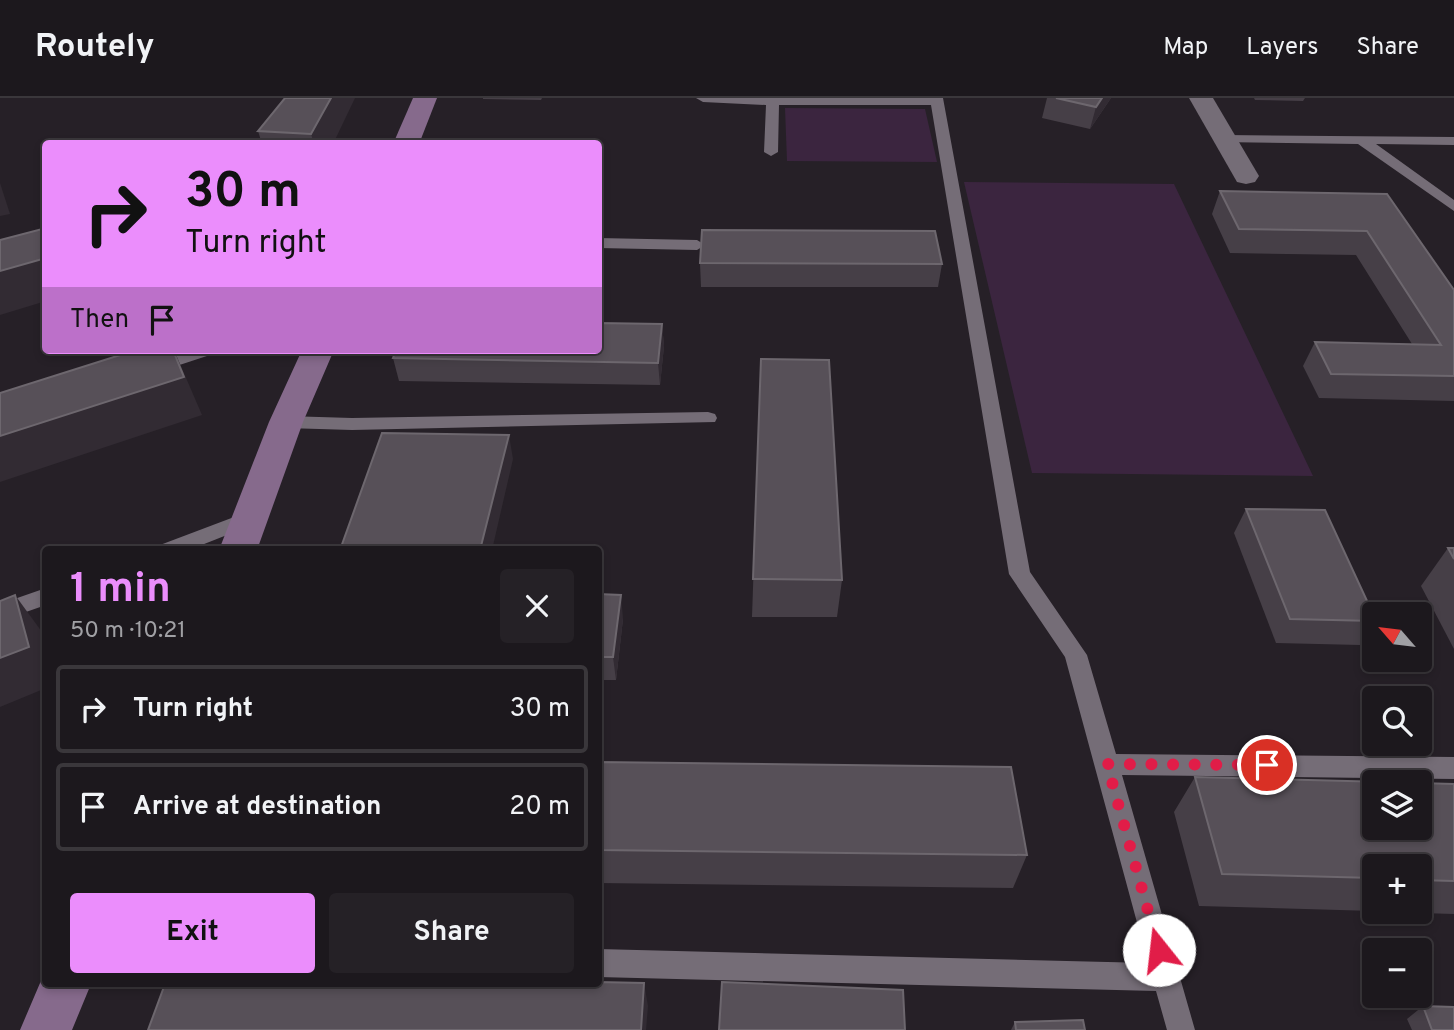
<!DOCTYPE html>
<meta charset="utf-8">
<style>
:root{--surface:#1c181d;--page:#252126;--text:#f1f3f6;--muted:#a0a0a4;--line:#3a373b;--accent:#eb8dfc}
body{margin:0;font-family:Overpass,sans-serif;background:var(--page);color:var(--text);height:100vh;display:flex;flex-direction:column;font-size:26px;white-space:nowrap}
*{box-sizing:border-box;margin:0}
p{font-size:23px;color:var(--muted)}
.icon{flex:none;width:38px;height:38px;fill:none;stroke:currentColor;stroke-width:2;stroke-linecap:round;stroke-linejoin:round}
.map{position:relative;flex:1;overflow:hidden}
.sheet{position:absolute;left:42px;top:448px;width:560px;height:441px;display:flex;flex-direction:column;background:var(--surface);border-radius:7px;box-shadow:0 4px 10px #0003,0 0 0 2px var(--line)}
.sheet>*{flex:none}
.banner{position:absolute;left:42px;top:42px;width:560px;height:214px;border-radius:7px;box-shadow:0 4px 10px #0003,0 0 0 2px var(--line);background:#eb8dfc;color:#111;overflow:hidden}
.needle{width:46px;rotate:298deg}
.tools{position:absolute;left:1362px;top:504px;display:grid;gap:14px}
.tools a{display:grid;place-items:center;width:70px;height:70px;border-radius:7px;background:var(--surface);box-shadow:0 4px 10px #0003,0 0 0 2px var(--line);font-size:35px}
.pin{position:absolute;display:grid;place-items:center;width:60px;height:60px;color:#fff;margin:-30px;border:4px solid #fff;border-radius:50%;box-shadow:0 2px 7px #0007}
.me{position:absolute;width:77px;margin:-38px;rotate:344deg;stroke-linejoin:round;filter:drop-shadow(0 0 5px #0008)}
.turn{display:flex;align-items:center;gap:24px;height:147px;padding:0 28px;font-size:32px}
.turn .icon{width:91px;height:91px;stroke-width:2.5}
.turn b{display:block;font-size:49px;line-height:60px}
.then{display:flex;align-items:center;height:66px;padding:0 28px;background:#0003;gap:14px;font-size:26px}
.round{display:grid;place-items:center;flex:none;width:74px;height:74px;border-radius:7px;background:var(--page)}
.head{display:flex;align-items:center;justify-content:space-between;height:119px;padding:0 28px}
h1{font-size:42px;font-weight:700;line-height:52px;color:var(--accent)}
.cta{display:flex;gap:14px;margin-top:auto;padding:14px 28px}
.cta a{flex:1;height:80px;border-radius:7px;background:var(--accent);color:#111;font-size:28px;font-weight:700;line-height:80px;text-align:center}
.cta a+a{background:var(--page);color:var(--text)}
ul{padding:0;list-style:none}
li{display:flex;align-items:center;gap:21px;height:88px;margin:0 14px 10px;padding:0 14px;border:4px solid var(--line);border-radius:7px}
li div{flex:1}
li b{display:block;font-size:26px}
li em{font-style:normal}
header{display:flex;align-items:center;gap:42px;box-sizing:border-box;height:98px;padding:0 35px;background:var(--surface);border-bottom:2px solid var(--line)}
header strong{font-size:33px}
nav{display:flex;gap:38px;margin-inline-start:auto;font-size:24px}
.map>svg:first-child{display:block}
.green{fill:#3b253f}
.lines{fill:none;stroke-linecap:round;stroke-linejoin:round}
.lane{fill:#756d77;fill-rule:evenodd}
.street{fill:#756d77;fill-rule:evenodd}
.secondary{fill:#866a8c;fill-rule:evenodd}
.wall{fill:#463f47}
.shaded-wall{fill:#322b33}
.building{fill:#575058;stroke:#6d676e;stroke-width:2}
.route{stroke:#e11d48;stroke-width:12;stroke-dasharray:0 21.6}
</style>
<header>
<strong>Routely</strong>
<nav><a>Map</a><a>Layers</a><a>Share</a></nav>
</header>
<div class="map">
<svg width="1454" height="932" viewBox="0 0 1454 932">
<rect width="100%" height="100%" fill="#262027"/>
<g class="green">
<path d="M 785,10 L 925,11 L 937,64 L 787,63 Z"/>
<path d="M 964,84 L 1174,86 L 1313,378 L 1032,375 Z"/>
</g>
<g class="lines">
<g class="lane">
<path d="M 696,0 L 943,0 L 1030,474 L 1087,557 L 1116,656 L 1454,659 L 1454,681 L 1122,677 L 1195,932 L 1167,932 L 1156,893 L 598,879 L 598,851 L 1148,865 L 1065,559 L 1009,476 L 931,7 L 779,7 L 778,54 L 771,58 L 764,54 L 766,7 L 703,4 Z"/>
<path d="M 1224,37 L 1454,39 L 1454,47 L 1376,46 L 1454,102 L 1454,113 L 1358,46 L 1219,44 L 1219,38 Z"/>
<path d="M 598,140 L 697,142 L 705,147 L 697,152 L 598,150 Z"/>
<path d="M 189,252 L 216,252 L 213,256 L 152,276 L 143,270 L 146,266 Z"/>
<path d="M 708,314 L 715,316 L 717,320 L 715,324 L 352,332 L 286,330 L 279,328 L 277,324 L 279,320 L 286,318 L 352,320 Z"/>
<path d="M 250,413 L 257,415 L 260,420 L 257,425 L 189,452 L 157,452 L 160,447 Z"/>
<path d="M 46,490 L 46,507 L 0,523 L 0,506 Z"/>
</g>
<path class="street" d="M 1189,0 L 1213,0 L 1259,78 L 1255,84 L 1246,86 L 1237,84 Z"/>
<g class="secondary">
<path d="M 413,0 L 437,0 L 419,46 L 393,46 Z"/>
<path d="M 302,252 L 334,252 L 303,324 L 257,452 L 219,452 L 269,324 Z"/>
<path d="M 46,871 L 46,886 L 91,886 L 72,932 L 20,932 Z"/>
</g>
</g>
<g class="wall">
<path d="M 285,0 L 333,46 L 262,46 L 258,33 Z"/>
<path d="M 483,0 L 542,0 L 541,2 L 483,1 Z"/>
<path d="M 1047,0 L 1111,0 L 1090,31 L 1042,20 Z"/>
<path d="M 1254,0 L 1305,0 L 1303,3 L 1255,2 Z"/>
<path d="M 1220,93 L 1387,96 L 1454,192 L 1454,303 L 1319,300 L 1303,268 L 1315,244 L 1412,246 L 1356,157 L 1230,155 L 1212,116 Z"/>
<path d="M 700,165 L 942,166 L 938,189 L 701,189 Z"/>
<path d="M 662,226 L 664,248 L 660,287 L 399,283 L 393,260 Z"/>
<path d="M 761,261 L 842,482 L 837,519 L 752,519 Z"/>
<path d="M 1246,411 L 1374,518 L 1374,527 L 1360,547 L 1276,545 L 1234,435 Z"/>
<path d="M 1448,450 L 1454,450 L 1454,551 L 1421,488 Z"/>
<path d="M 598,496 L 623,521 L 616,582 L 598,582 Z"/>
<path d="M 598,664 L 1027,757 L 1013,790 L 598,785 Z"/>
<path d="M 1195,679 L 1454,686 L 1454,816 L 1387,814 L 1419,814 L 1419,768 L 1374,768 L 1374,813 L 1199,808 L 1174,714 Z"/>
<path d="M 1423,908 L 1454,932 L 1412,932 L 1407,921 Z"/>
<path d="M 1015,924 L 1085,932 L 1011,932 Z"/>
</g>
<g class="shaded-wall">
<path d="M 331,0 L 355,0 L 333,46 L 314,46 L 311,36 Z"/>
<path d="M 1102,0 L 1111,0 L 1090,31 L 1096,9 Z"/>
<path d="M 0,85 L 10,116 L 0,118 Z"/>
<path d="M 46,160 L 46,203 L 0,217 L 0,173 Z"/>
<path d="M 662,226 L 664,248 L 660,287 L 658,265 Z"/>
<path d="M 174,252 L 202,317 L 0,384 L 0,338 Z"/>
<path d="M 509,337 L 513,361 L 492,452 L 480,452 Z"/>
<path d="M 15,497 L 42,534 L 46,546 L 46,590 L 0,609 L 0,560 Z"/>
<path d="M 621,497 L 623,521 L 616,582 L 613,559 Z"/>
<path d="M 644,885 L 648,908 L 646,932 L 641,932 Z"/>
</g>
<g class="building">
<path d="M 285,0 L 331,0 L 311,36 L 258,33 Z"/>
<path d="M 1056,0 L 1102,0 L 1096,9 Z"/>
<path d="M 1220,93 L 1387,96 L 1454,192 L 1454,278 L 1331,276 L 1315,244 L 1441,247 L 1367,133 L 1239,131 Z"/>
<path d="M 46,130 L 46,160 L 0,173 L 0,142 Z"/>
<path d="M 702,132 L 935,133 L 942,166 L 700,165 Z"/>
<path d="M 598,225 L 662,226 L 658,265 L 393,260 L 396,252 L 598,252 Z"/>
<path d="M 136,252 L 173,252 L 184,279 L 0,338 L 0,295 Z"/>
<path d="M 761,261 L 829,262 L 842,482 L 753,481 Z"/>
<path d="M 382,335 L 509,337 L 480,452 L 340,452 Z"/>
<path d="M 1246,411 L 1325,412 L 1374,518 L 1374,523 L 1290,521 Z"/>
<path d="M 1448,450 L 1454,450 L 1454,461 Z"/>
<path d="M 598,496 L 621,497 L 613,559 L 598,559 Z"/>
<path d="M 15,497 L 29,549 L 0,560 L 0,503 Z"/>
<path d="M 598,664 L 1011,669 L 1027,757 L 598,752 Z"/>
<path d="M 1195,679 L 1386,684 L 1374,684 L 1374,730 L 1419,730 L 1419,685 L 1454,686 L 1454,783 L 1419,782 L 1419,768 L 1374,768 L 1374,780 L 1222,776 Z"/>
<path d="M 598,884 L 644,885 L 641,932 L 148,932 L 165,886 L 598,886 Z"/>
<path d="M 722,884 L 903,892 L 905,932 L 719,932 Z"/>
<path d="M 1423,908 L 1454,909 L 1454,932 L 1432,932 Z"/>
<path d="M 1083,922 L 1085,932 L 1016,932 L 1015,924 Z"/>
</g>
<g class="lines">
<path class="route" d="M 1159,852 L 1107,666 L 1267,667"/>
</g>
</svg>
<div class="tools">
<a><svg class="needle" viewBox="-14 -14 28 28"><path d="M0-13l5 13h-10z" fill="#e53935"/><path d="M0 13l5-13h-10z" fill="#a0a0a4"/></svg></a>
<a><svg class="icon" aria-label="search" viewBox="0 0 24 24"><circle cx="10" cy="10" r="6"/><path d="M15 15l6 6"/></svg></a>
<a><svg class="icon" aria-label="layers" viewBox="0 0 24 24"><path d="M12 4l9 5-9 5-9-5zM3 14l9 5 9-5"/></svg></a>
<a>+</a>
<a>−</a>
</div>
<div class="pin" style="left:1267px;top:667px;background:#d93025"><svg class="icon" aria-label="arrive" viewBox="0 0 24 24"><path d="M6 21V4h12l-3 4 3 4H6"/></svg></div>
<svg class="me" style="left:1159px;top:852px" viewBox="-20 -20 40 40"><circle r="19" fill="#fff"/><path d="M0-13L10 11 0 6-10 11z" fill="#e11d48"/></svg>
<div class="banner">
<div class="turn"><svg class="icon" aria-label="right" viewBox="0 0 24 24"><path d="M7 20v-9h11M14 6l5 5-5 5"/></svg><div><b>30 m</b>Turn right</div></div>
<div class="then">Then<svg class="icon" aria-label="arrive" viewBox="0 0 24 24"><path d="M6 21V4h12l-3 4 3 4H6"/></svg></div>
</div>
<section class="sheet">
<div class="head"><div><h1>1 min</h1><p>50 m · 10:21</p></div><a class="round"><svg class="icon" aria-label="close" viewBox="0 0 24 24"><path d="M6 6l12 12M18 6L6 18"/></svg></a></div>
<ul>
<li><svg class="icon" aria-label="right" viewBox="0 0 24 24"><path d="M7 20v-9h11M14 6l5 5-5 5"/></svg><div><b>Turn right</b></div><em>30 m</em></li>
<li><svg class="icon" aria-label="arrive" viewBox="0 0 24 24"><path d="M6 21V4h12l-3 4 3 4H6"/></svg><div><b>Arrive at destination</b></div><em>20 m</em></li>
</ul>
<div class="cta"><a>Exit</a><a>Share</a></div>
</section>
</div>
